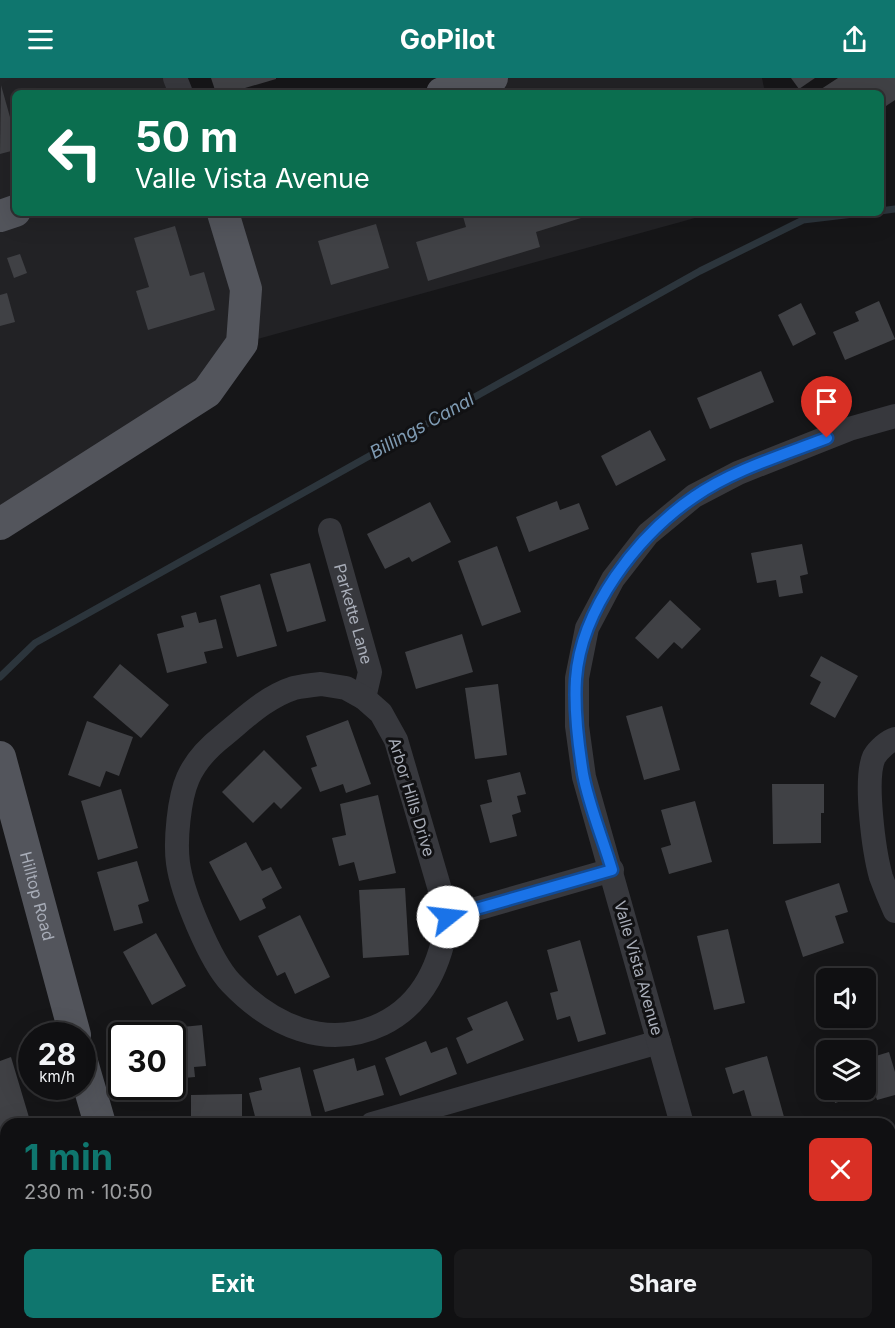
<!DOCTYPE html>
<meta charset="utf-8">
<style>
:root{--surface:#101012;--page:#19191b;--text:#f1f3f6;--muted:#9c9d9f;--line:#303032;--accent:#0f766e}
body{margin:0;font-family:Inter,sans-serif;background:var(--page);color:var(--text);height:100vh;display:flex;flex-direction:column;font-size:22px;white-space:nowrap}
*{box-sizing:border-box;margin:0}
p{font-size:20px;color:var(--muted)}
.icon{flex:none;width:33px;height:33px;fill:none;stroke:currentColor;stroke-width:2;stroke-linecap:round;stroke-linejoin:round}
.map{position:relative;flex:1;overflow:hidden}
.details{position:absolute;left:0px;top:1040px;width:896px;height:212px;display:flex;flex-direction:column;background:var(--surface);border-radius:18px 18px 0 0;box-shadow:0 6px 24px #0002,0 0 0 2px var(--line)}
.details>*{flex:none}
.guide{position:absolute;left:12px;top:12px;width:872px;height:126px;border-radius:9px;box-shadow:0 6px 24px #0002,0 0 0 2px var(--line);background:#0b6e4f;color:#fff;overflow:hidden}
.controls{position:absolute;left:816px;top:890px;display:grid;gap:12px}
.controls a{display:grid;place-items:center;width:60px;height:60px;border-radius:9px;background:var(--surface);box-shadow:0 6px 24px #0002,0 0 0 2px var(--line);font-size:30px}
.speed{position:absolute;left:18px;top:944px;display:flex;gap:12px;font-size:30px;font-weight:700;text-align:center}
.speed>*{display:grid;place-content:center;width:78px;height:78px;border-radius:50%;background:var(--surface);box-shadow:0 6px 24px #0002,0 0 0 2px var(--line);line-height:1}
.speed small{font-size:15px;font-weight:400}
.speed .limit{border:3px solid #111;border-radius:9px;background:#fff;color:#111}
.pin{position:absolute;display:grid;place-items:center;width:51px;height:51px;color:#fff;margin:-62px -26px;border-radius:50% 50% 50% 0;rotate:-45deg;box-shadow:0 0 6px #0007}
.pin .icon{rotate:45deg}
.me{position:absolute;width:66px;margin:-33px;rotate:74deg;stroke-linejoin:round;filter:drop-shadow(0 0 4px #0008)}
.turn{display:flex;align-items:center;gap:21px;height:126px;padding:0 24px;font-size:27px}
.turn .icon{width:78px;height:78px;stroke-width:2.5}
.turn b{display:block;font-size:42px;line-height:51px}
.round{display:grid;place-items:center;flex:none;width:63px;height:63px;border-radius:9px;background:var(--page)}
.overview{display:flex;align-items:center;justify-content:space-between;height:102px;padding:0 24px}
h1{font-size:36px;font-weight:700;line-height:45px;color:var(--accent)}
.action{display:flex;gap:12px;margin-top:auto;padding:12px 24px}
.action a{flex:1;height:69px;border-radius:9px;background:var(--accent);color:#fff;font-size:24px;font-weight:700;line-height:69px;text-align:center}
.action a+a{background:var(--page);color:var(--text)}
header{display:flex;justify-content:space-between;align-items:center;height:78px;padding:0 24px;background:var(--accent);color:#fff;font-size:27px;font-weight:700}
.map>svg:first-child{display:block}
.built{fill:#222225}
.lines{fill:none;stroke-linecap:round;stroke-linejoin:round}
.stream{stroke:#2c353c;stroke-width:7}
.building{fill:#404145}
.minor{stroke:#37383d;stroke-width:24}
.major{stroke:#53555c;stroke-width:32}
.route-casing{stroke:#114b97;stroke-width:15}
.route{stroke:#1a73e8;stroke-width:10}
.labels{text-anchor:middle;stroke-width:6;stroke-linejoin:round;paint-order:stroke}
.street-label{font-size:16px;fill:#a8adb8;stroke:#111113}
.water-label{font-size:18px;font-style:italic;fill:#7f9bb3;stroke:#111113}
</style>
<header><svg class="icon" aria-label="menu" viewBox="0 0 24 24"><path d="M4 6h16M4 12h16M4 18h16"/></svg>GoPilot<svg class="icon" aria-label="share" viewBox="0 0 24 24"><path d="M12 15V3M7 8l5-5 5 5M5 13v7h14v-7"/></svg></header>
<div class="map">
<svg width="895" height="1250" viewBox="0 0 895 1250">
<rect width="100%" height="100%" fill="#161618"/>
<g class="built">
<path d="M 0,0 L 175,0 L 181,15 L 15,15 L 15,135 L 713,135 L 243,265 L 207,314 L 0,446 Z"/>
<path d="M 492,0 L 762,0 L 765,15 L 436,15 Z"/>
</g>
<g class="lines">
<g class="stream">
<path d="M 880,133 L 895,131"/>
<path d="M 0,599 L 35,565 L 700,193 L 803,142 L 862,135"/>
</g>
</g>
<g class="building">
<path d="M 211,0 L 276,0 L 276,1 L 228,15 L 216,15 Z"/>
<path d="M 791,0 L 815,0 L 799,11 Z"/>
<path d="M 838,0 L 895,0 L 895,22 L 880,32 L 880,15 L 815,15 Z"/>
<path d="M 1,7 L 15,57 L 15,72 L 0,76 Z"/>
<path d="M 462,135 L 580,135 L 581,140 L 536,154 L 540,169 L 428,203 L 416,164 L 466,149 Z"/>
<path d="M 376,146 L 389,190 L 331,207 L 318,163 Z"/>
<path d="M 175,148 L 190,198 L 204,194 L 215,232 L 148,252 L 136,213 L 149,209 L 134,160 Z"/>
<path d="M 20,176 L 27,195 L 14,200 L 7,180 Z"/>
<path d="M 7,215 L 15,244 L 0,248 L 0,217 Z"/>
<path d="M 879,223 L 895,261 L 845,282 L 833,254 L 859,243 L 855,234 Z"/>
<path d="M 801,225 L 816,256 L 793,268 L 778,237 Z"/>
<path d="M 761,293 L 774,324 L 710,351 L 697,320 Z"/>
<path d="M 650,352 L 666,382 L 616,408 L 601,378 Z"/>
<path d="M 557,423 L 560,432 L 579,425 L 589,451 L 529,474 L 516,439 Z"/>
<path d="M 430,424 L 451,464 L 412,484 L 409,479 L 385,491 L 367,456 Z"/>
<path d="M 802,466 L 808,496 L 800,498 L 803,515 L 779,519 L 776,502 L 757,505 L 751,475 Z"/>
<path d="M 497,468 L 521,534 L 482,548 L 458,483 Z"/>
<path d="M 310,485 L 326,543 L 287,554 L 270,496 Z"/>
<path d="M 260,506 L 277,568 L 237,579 L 220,518 Z"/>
<path d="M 670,522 L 701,551 L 682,571 L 674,564 L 658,581 L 635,560 Z"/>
<path d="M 196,534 L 199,545 L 216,541 L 223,570 L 204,574 L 207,585 L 167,595 L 157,556 L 184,549 L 181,538 Z"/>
<path d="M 462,556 L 473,594 L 416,611 L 405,574 Z"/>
<path d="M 821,578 L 858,598 L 835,640 L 810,626 L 821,604 L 810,598 Z"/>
<path d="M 120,586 L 169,627 L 141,660 L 93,619 Z"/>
<path d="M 498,606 L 507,677 L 475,681 L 465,610 Z"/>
<path d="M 662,628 L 680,692 L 644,702 L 626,638 Z"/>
<path d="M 348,642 L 371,706 L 346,715 L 343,706 L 320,714 L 311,690 L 317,688 L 306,658 Z"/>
<path d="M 87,643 L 133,659 L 119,698 L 106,693 L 100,709 L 68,697 Z"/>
<path d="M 264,672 L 302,710 L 281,731 L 274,724 L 253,745 L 222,714 Z"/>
<path d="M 520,694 L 526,716 L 517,718 L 521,734 L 512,737 L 517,758 L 490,765 L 480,727 L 492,724 L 487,702 Z"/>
<path d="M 772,706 L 824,706 L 824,735 L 821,735 L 821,765 L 773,766 Z"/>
<path d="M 121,711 L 138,770 L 98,782 L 81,723 Z"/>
<path d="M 378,717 L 396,795 L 359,803 L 354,784 L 339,788 L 332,760 L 346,757 L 340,726 Z"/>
<path d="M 695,723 L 712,784 L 669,796 L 661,770 L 671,767 L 661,732 Z"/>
<path d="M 246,764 L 262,793 L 271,789 L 282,810 L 262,821 L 266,830 L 240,843 L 209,784 Z"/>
<path d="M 137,783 L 149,823 L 138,827 L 143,845 L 114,853 L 97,794 Z"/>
<path d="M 839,805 L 848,834 L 835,838 L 844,865 L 803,879 L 785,823 Z"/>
<path d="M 405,810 L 409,877 L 363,880 L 359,812 Z"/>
<path d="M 300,837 L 330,899 L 295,916 L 285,894 L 277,898 L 258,858 Z"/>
<path d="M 728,851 L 745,925 L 714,932 L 697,858 Z"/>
<path d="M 156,855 L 186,908 L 152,927 L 123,874 Z"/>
<path d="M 580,862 L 606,956 L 578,964 L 570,938 L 557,942 L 550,915 L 558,913 L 547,872 Z"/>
<path d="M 507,923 L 524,962 L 467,986 L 456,960 L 473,952 L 467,940 Z"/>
<path d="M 202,947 L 206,988 L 194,989 L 195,999 L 172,1001 L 172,957 L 153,957 L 153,952 Z"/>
<path d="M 426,963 L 431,975 L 447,969 L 457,996 L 400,1018 L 385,980 Z"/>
<path d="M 889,974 L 895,994 L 895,1017 L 877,1022 L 874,1013 L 835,1025 L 831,1011 L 866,1011 L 866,981 Z"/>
<path d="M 767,978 L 786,1046 L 754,1046 L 744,1012 L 733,1016 L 725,990 Z"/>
<path d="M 11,979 L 31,1046 L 6,1046 L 6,1052 L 0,1054 L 0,983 Z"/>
<path d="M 354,980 L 357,993 L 375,987 L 384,1017 L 325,1034 L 313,992 Z"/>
<path d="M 300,989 L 312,1040 L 291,1046 L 257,1046 L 249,1015 L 262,1012 L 259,1000 Z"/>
<path d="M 242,1016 L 242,1046 L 191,1046 L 191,1017 Z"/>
<path d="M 6,1071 L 6,1104 L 5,1104 L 0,1085 L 0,1073 Z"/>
<path d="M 6,1238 L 6,1245 L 40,1245 L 41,1250 L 0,1250 L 0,1240 Z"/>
<path d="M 58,1245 L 94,1245 L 95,1250 L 59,1250 Z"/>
<path d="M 548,1245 L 579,1245 L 580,1250 L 533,1250 Z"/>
<path d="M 605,1245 L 675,1245 L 677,1250 L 607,1250 Z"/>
<path d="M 713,1245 L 753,1245 L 753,1246 L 738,1250 L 715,1250 Z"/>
</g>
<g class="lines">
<g class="minor">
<path d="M 175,0 L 181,15"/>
<path id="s1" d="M 330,452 L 370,594 L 364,620"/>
<path d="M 321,606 L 346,610 L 364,620 L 381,635 L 396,662 L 448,839 C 441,884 425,925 382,946 C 326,973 271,947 231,905 C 210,883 182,815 178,785 C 175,763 179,720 188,700 C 195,684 209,669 223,658 C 245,640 266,619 294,610 C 303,608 312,607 321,606 Z"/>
<path d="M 895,661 C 888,663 878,672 874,679 C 864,701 874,774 881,799 C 885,810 890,822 895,833"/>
<path d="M 448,839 L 612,792"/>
<path d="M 372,1046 L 659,964"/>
<path d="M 682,1046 L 584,699 L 577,648 L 577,600 L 587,550 L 613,501 L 648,456 L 694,418 L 738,395 L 849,351 L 895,338"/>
<path d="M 890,1095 L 895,1115"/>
<path d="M 310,1250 L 327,1245"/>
</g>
<g class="major">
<path d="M 442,15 L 492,0"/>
<path d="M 0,138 L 15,133"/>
<path d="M 0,446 L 207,314 L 242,265 L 246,211 L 223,135"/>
<path id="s2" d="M 0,679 L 75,957"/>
<path d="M 82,984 L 100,1046"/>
<path d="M 158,1245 L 160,1250"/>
</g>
</g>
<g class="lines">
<defs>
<path id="route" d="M 448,839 L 612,792 C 603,761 589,728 583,696 C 578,665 574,632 576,601 C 581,531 637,458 694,419 C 733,392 783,377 827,360"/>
</defs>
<use href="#route" class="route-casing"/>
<use href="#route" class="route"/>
</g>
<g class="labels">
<g class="street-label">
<text dy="6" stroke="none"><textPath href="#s1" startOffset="87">Parkette Lane</textPath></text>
<text transform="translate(412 719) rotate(73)" y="6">Arbor Hills Drive</text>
<text dy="6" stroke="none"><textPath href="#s2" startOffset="144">Hilltop Road</textPath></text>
<text transform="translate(639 890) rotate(74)" y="6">Valle Vista Avenue</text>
</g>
<g class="water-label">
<text transform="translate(422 348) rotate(-29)" y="6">Billings Canal</text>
</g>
</g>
</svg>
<div class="controls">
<a><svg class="icon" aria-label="sound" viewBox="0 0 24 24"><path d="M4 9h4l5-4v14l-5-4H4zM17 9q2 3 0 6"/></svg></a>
<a><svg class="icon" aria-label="layers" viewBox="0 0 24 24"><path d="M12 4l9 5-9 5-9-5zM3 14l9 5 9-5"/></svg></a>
</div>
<div class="speed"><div>28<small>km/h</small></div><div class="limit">30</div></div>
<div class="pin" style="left:827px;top:360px;background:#d93025"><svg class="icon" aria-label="arrive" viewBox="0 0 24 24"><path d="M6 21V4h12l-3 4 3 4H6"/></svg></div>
<svg class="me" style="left:448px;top:839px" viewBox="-20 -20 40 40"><circle r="19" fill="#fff"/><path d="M0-13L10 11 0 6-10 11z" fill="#1a73e8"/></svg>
<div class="guide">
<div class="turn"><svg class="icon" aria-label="left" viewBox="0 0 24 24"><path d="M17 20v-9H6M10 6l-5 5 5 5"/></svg><div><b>50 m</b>Valle Vista Avenue</div></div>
</div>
<section class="details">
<div class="overview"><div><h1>1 min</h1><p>230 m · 10:50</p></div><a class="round" style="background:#d93025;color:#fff"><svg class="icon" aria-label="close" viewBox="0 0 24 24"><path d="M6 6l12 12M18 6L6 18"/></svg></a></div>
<div class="action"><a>Exit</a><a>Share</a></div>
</section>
</div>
